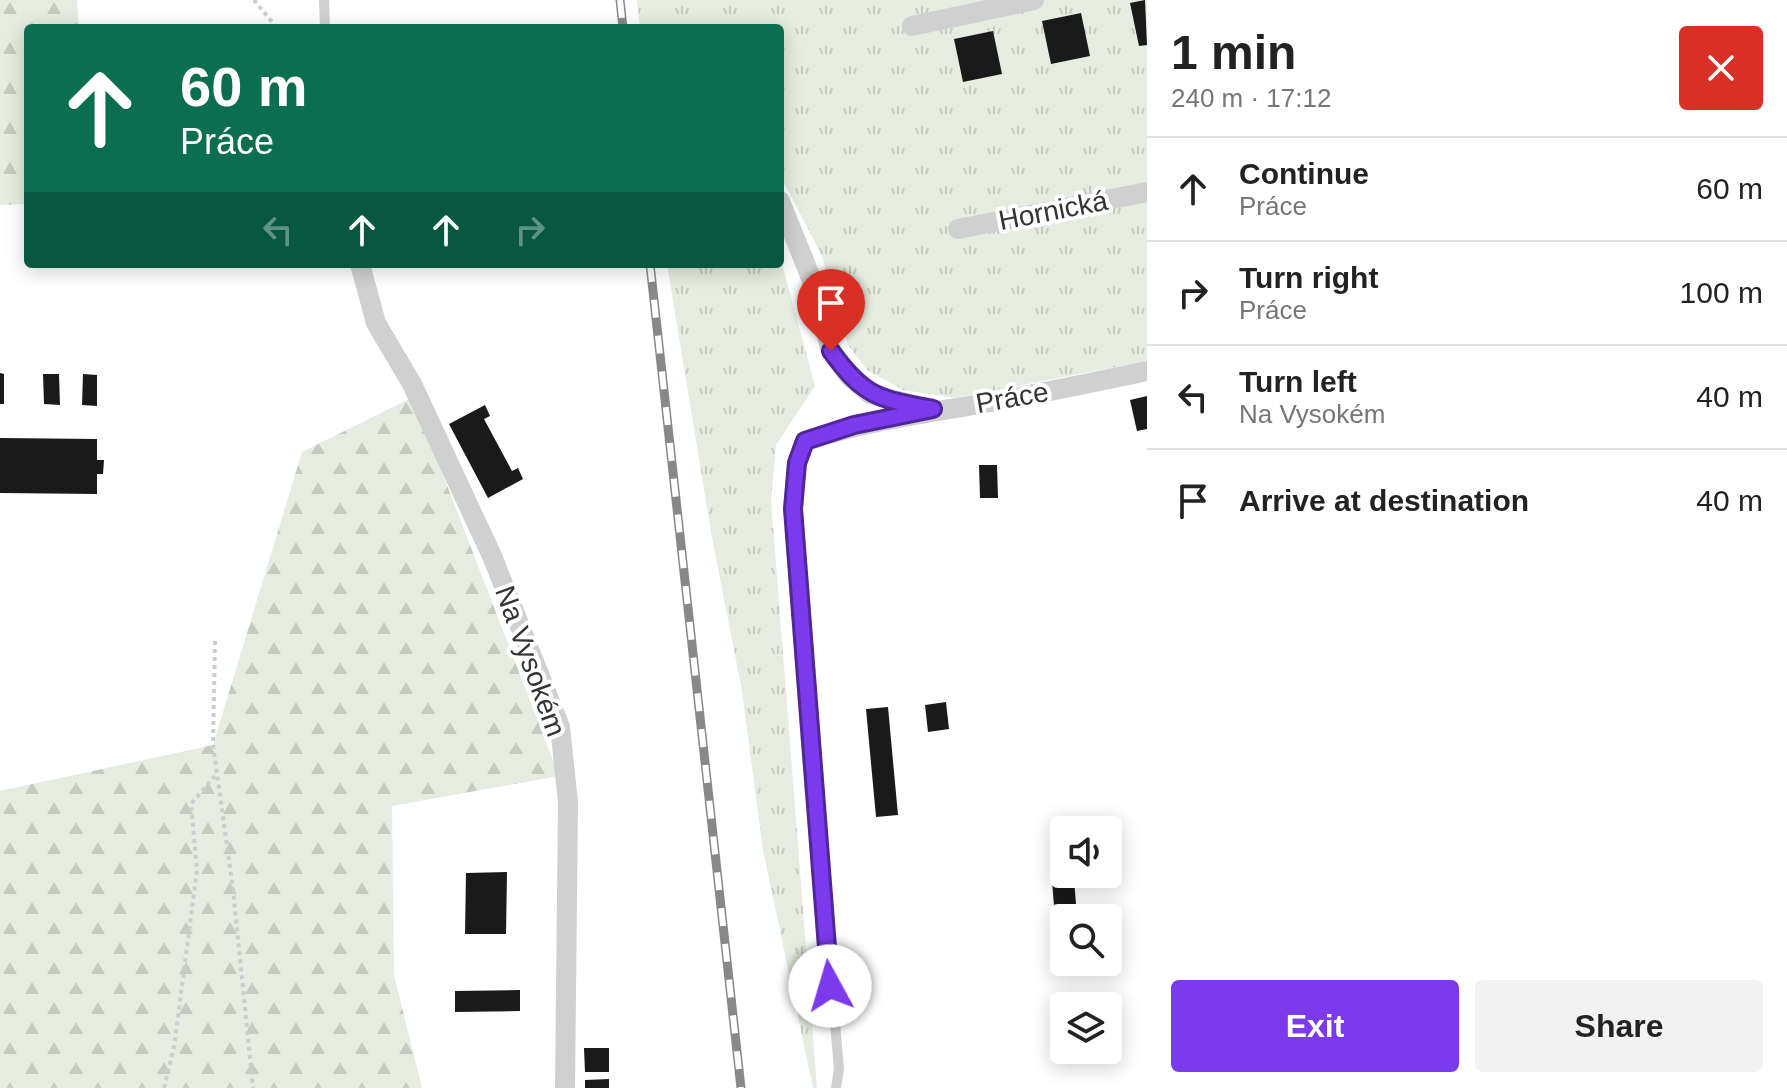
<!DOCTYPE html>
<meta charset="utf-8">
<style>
:root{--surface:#fff;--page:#f2f2f2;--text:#222;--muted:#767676;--line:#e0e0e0;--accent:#7c3aed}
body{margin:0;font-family:Arial,sans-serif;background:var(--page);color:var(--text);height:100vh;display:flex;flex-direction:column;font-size:30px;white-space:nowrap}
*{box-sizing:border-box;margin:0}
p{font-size:26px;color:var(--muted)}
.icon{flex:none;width:44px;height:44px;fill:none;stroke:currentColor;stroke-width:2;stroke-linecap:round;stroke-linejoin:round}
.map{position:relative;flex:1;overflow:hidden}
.side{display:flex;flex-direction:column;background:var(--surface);width:640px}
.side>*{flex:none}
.top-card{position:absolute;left:24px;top:24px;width:760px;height:244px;border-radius:8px;box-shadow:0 4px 20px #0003;background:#0b6e4f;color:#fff;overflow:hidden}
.tools{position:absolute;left:1050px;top:816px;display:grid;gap:16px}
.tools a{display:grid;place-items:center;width:72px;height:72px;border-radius:8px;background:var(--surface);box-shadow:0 4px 20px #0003;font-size:40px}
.pin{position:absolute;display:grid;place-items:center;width:68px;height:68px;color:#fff;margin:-82px -34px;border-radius:50% 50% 50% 0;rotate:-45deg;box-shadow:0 0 8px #0007}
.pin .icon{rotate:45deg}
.me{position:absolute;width:88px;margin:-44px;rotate:354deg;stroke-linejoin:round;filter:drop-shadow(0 0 6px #0008)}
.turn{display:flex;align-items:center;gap:28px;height:168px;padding:0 24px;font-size:36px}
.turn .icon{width:104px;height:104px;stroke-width:2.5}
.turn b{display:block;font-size:56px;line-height:68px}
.lanes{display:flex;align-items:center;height:76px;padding:0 24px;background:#0003;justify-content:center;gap:40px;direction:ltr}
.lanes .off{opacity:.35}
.round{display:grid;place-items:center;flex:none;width:84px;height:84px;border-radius:8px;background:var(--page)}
.headline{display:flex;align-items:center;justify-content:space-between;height:136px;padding:0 24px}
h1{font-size:48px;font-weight:600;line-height:60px}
.cta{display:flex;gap:16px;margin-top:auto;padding:16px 24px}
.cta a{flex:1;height:92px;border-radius:8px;background:var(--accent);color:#fff;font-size:32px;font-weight:600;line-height:92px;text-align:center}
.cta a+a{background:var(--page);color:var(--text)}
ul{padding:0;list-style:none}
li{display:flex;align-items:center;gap:24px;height:104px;padding:0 24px;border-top:2px solid var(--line)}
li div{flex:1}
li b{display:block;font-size:30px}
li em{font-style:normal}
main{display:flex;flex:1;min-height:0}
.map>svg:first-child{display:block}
.grass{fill:url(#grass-tufts)}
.forest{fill:url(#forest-firs)}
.building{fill:#1a1a1a}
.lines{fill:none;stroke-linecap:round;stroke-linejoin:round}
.path{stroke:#cdcdcd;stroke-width:4;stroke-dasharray:4 4;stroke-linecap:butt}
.lane{stroke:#d0d0d0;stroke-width:10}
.street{stroke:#d0d0d0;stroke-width:20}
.rail-casing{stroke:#888;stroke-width:9}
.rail{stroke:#fff;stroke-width:6;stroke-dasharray:18;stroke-linecap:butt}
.route-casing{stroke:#51269a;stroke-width:20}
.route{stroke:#7c3aed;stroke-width:14}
.labels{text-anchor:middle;stroke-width:8;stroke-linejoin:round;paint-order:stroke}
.street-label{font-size:28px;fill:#333;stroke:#fff}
</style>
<main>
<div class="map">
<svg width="1147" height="1088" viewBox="0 0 1147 1088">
<defs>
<pattern id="grass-tufts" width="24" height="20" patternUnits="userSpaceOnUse" patternTransform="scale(2)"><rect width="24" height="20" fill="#e6ecdf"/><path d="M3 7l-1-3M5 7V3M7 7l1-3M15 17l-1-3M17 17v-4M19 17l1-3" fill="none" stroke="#c6cbc0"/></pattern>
<pattern id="forest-firs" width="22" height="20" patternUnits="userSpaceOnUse" patternTransform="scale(2)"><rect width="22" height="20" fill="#e6ecdf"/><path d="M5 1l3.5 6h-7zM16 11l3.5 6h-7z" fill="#c6cbc0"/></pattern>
</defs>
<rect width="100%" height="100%" fill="#fff"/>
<g class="grass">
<path d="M 637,0 L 1147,0 L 1147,361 L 955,398 L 903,390 L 867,370 L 848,345 L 822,256 L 780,175 L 780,28 L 640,28 Z"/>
<path d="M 780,256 L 815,386 L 776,445 L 771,500 L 817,1088 L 813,1088 L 763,850 L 742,691 L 711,532 L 667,264 L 780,264 Z"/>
</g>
<g class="forest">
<path d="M 0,0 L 77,0 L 79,28 L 28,28 L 28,204 L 0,205 Z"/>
<path d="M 413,397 L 559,776 L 392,806 L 394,975 L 422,1088 L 0,1088 L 0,791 L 213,745 L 302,452 Z"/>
</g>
<g class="building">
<path d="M 1145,0 L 1147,45 L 1139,46 L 1130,3 Z"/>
<path d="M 1081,13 L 1090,56 L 1051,64 L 1042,21 Z"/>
<path d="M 993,31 L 1002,74 L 963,82 L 954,39 Z"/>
<path d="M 0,373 L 4,374 L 4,404 L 0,404 Z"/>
<path d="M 43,374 L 59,374 L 60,405 L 44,404 Z"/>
<path d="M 83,374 L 97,375 L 97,406 L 82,405 Z"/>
<path d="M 1147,396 L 1147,429 L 1137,431 L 1130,400 Z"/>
<path d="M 485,405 L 490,416 L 484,419 L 512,471 L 518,468 L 523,479 L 488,498 L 449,424 Z"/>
<path d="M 0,438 L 97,439 L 97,460 L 104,460 L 103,474 L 97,474 L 97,494 L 0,493 Z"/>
<path d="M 979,465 L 997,465 L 998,498 L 980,498 Z"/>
<path d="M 946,702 L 949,729 L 928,732 L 925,705 Z"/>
<path d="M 888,707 L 898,815 L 876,817 L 866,709 Z"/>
<path d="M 507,872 L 506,934 L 465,934 L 466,873 Z"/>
<path d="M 1074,879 L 1076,904 L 1054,906 L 1052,881 Z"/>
<path d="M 520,990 L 520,1011 L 455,1012 L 455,991 Z"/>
<path d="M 584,1048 L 609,1048 L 609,1072 L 585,1072 Z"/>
<path d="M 609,1079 L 609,1088 L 585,1088 L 585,1080 Z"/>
</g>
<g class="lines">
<g class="path">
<path d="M 254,0 L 277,28"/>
<path d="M 215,641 L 213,745 L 233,889 L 253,1088"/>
<path d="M 164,1088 L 174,1047 L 197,870 L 191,804 L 216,775"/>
</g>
<g class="lane">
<path d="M 324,0 L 325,28"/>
<path d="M 815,796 L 839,1069 L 836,1088"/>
</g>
<g class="street">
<path d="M 912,26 L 1034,0"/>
<path d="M 780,201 L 813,283 L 831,351 L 849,376 L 870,394 L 921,407"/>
<path d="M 958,229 L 1147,192"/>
<path d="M 360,264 L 376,323 L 412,384 L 492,556 L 560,727 L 568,802 L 565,1088"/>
<path d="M 815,796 L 793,509 L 797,463 L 805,441 C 869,420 925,414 991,402 C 1043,393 1095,382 1147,371"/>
</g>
<defs>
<g id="rail">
<path d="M 620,0 L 623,28"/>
<path d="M 650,264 L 741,1088"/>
</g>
</defs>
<use href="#rail" class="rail-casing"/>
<use href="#rail" class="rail"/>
</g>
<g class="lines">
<defs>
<path id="route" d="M 830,986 L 793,509 L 797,463 L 805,441 L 854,425 L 933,409 C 879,399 864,397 831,351"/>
</defs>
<use href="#route" class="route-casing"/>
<use href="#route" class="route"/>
</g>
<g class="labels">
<g class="street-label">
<text transform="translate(1053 210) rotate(-11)" y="10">Hornická</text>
<text transform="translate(1012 397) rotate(-10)" y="10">Práce</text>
<text transform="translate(531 661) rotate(70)" y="10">Na Vysokém</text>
</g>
</g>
</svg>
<div class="tools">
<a><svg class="icon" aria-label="sound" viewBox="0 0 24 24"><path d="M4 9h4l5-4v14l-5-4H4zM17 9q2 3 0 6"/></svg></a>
<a><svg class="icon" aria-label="search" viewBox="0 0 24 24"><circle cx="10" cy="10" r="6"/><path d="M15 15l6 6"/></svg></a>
<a><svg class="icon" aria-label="layers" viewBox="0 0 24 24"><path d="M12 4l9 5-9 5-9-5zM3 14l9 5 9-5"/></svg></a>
</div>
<div class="pin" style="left:831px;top:351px;background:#d93025"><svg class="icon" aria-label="arrive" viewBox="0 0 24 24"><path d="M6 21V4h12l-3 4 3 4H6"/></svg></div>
<svg class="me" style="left:830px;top:986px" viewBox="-20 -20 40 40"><circle r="19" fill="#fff"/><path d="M0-13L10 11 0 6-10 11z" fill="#7c3aed"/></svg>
<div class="top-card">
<div class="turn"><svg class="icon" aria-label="ahead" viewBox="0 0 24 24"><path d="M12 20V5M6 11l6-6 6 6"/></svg><div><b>60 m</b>Práce</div></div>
<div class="lanes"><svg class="icon off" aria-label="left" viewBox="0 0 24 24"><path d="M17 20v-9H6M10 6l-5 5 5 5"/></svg><svg class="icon" aria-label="ahead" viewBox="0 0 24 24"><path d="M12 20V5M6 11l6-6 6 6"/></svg><svg class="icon" aria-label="ahead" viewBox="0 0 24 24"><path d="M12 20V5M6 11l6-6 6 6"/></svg><svg class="icon off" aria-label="right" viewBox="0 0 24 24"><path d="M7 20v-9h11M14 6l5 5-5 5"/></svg></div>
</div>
</div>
<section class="side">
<div class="headline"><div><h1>1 min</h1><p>240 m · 17:12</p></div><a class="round" style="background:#d93025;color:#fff"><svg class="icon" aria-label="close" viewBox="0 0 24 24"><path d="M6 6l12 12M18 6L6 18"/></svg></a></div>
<ul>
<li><svg class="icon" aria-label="ahead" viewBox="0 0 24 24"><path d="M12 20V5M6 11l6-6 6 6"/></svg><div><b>Continue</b><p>Práce</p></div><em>60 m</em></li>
<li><svg class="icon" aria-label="right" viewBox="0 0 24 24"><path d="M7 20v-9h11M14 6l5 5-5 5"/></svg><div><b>Turn right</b><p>Práce</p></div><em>100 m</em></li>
<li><svg class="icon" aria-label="left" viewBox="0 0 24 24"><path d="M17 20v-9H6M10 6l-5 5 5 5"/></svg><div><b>Turn left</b><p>Na Vysokém</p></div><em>40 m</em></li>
<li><svg class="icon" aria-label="arrive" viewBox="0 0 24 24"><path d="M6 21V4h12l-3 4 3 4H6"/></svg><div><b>Arrive at destination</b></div><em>40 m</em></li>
</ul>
<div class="cta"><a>Exit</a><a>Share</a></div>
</section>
</main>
